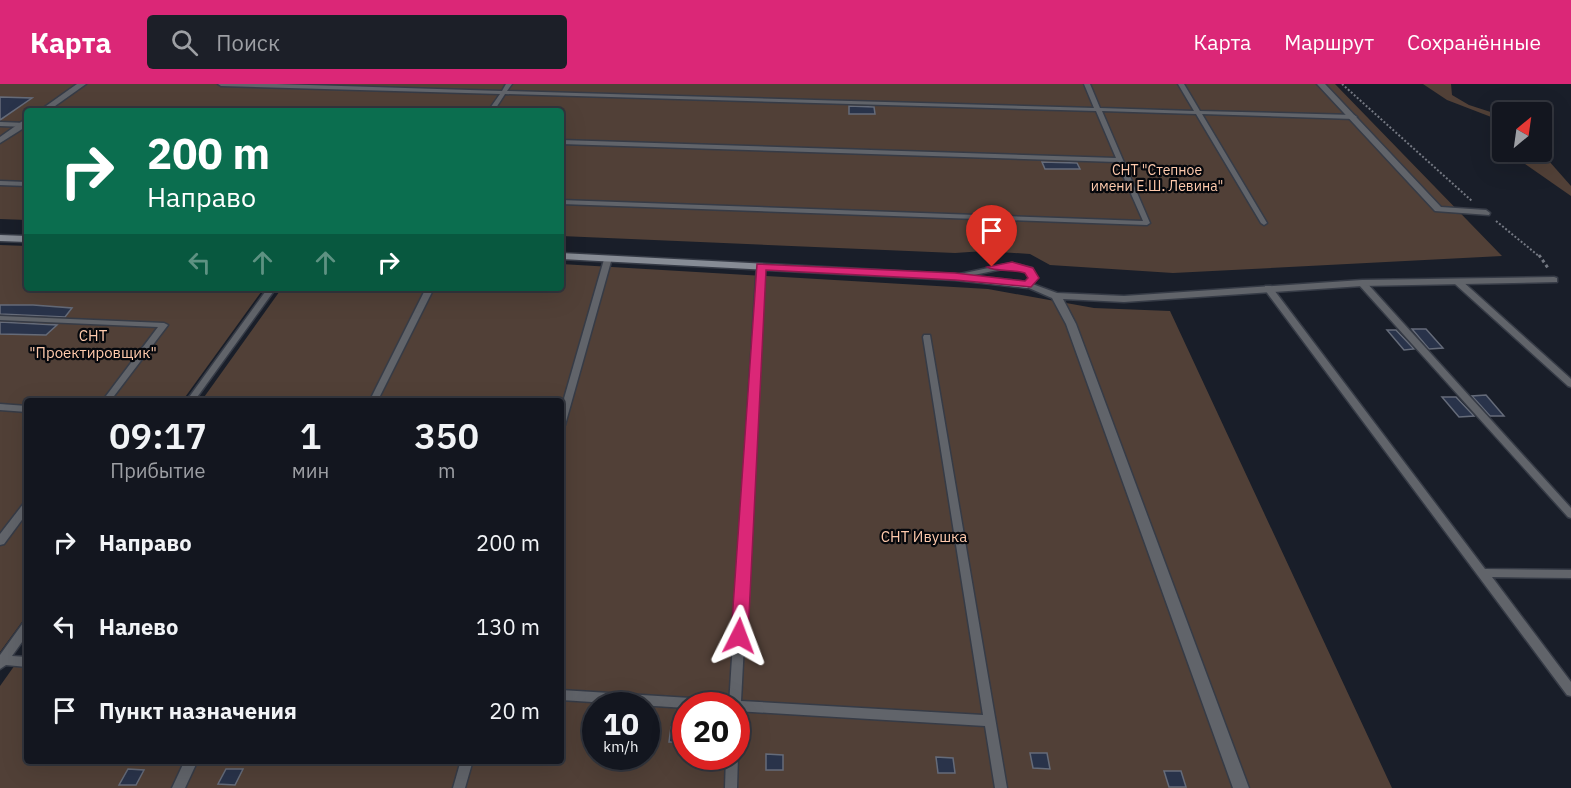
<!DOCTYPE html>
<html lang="ru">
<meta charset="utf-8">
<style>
:root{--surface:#13161f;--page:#1c1f28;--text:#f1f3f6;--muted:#9d9fa4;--line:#32353d;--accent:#db2777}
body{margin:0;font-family:"IBM Plex Sans",sans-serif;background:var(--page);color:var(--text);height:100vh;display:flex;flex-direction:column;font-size:22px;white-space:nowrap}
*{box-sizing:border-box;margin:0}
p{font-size:20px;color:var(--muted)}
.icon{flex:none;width:33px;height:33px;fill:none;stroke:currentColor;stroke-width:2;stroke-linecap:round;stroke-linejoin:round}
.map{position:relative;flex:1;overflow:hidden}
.panel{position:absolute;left:24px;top:314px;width:540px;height:366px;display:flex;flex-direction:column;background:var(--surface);border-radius:6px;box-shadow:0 6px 24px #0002,0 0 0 2px var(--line)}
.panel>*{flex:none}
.guide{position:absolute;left:24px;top:24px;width:540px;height:183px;border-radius:6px;box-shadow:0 6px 24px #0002,0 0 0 2px var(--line);background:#0b6e4f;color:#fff;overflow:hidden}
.needle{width:39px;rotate:29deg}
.buttons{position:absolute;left:1492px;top:18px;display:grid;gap:12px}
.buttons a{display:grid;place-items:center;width:60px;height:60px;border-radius:6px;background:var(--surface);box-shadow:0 6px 24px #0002,0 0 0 2px var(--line);font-size:30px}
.speed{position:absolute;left:582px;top:608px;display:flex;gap:12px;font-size:30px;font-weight:700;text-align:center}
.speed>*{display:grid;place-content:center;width:78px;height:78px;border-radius:50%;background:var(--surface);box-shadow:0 6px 24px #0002,0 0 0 2px var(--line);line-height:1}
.speed small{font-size:15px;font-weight:400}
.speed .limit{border:9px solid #d22;background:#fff;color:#111}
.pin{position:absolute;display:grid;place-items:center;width:51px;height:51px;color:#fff;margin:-62px -26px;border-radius:50% 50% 50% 0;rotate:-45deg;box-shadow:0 0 6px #0007}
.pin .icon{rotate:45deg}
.me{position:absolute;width:66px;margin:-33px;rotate:3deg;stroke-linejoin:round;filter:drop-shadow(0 0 4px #0008)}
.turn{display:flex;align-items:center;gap:21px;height:126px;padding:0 24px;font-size:27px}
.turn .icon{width:78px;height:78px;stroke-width:2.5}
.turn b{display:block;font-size:42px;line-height:51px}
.lanes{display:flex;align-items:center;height:57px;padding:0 24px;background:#0003;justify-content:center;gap:30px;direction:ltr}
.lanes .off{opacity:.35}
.eta{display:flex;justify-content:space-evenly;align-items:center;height:102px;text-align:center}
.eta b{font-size:36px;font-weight:600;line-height:42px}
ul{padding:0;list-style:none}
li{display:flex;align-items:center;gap:18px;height:84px;padding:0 24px}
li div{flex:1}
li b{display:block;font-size:22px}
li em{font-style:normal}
header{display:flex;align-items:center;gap:36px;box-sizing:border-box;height:84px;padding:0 30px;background:var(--accent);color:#fff}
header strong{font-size:28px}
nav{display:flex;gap:33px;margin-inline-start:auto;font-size:21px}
.search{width:420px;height:54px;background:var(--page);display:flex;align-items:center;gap:15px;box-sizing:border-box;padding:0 21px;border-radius:6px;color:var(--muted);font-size:22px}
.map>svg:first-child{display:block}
.green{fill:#514037;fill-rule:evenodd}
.building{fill:#29334a;stroke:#656b79;stroke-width:1.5}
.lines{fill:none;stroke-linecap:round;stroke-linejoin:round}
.lane-casing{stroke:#363b46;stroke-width:3}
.street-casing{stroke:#363b46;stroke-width:3}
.secondary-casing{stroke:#363b46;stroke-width:3}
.path-far1{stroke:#747882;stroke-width:2;stroke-dasharray:2 2;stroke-linecap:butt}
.path{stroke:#747882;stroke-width:3;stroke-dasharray:3 3;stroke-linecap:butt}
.lane{fill:#61646a;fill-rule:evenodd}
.street{fill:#61646a;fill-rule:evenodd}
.secondary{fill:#878c95;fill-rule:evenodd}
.route{fill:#db2777;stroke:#8e194d;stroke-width:1.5}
.labels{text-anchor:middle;stroke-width:4.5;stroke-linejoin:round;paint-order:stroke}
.far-park-label{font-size:14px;fill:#ffcaac;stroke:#06080d}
.park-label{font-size:15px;fill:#ffcaac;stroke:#06080d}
</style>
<header>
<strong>Карта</strong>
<div class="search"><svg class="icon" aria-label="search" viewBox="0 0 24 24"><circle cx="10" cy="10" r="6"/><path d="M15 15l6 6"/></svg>Поиск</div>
<nav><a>Карта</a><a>Маршрут</a><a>Сохранённые</a></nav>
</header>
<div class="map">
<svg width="1571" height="704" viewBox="0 0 1571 704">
<rect width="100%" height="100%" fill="#191e29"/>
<g class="green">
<path d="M 0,0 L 1335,0 L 1502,172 L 1173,189 L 1050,181 L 1030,170 L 984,167 L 955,169 L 561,152 L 561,27 L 27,27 L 27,136 L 0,135 Z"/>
<path d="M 1423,0 L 1451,0 L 1452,11 L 1469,21 L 1503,32 L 1503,43 L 1499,36 L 1447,16 Z"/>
<path d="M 1508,68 L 1541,68 L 1571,102 L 1571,112 Z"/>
<path d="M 0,161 L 27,162 L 27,204 L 264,204 L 183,316 L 27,316 L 27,531 L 0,568 Z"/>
<path d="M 561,180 L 988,205 L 1094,224 L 1170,227 L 1392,704 L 0,704 L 0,602 L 27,564 L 27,676 L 561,676 L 561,316 L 202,316 L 282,204 L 561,204 ZM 596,621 L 646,621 L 646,672 L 596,672 ZM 686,621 L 736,621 L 736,672 L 686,672 Z"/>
</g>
<g class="building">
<path d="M 0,13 L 32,14 L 0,36 Z"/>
<path d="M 849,22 L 874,23 L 875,30 L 849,30 Z"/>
<path d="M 1042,78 L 1077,79 L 1080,85 L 1045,85 Z"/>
<path d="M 0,221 L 33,221 L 72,224 L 65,233 L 0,230 Z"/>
<path d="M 0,238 L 57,241 L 46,251 L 0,250 Z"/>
<path d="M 1412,245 L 1426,245 L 1443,264 L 1429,265 Z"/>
<path d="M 1387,246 L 1396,246 L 1414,265 L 1404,266 Z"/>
<path d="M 1486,311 L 1504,332 L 1490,332 L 1472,312 Z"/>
<path d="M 1442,313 L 1456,313 L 1474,332 L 1459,333 Z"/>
<path d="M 671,643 L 686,643 L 686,658 L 669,658 Z"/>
<path d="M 1030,669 L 1047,669 L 1050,685 L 1033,684 Z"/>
<path d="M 766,670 L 783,671 L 783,686 L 766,686 Z"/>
<path d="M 936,673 L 953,674 L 955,689 L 938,689 Z"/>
<path d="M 128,685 L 144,686 L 136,701 L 119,701 Z"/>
<path d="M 226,685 L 243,685 L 235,701 L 218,700 Z"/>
<path d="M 1164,687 L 1181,687 L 1186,703 L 1169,703 Z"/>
</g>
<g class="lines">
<defs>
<g id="lane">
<path d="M 218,0 L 277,0 L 502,7 L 506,0 L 512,0 L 507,7 L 1094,24 L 1084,0 L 1090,0 L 1100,24 L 1194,27 L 1178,0 L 1184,0 L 1200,27 L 1354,31 L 1357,33 L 1354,35 L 1202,30 L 1267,139 L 1264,141 L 1261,139 L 1196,30 L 1102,27 L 1150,139 L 1147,141 L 561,120 L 561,116 L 1143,137 L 1117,78 L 561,60 L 561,56 L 1116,74 L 1096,27 L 505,10 L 494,27 L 488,27 L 500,10 L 221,2 Z"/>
<path d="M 0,38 L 27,39 L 27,43 L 0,42 Z"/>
<path d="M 0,97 L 27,98 L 27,102 L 0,101 Z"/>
<path d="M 605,172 L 608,172 L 612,174 L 565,341 L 561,344 L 561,325 Z"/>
<path d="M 1012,179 L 1032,184 L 1037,194 L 1030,203 L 1024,203 L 1023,201 L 1029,194 L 1026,187 L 1012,183 L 955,195 L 951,193 L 955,191 Z"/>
<path d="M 757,180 L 760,180 L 764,182 L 741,617 L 983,631 L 923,253 L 924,251 L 930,251 L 1007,704 L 995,704 L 985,642 L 736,627 L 736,621 L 729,621 Z"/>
<path d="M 1455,196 L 1461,196 L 1571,295 L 1571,303 L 1568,302 L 1455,200 Z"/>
<path d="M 1359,197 L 1365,197 L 1571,424 L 1571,434 L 1568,433 L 1359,201 Z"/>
<path d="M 1265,202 L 1271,202 L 1485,485 L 1571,486 L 1571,494 L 1492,493 L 1571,598 L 1571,612 L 1567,611 L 1265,206 Z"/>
<path d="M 268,204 L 276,204 L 195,316 L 187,316 Z"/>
<path d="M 426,204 L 434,204 L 378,316 L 370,316 Z"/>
<path d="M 0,232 L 164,239 L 168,241 L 111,316 L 103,316 L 158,243 L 0,236 Z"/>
<path d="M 0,320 L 27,322 L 27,328 L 0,326 Z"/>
<path d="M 27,418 L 27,429 L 4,460 L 0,461 L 0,450 L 24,419 Z"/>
<path d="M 27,537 L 27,551 L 12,572 L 27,573 L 27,583 L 6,581 L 0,585 L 0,571 L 23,539 Z"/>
<path d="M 561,606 L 723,616 L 727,617 L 729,621 L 686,621 L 686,624 L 561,616 Z"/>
<path d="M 736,668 L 738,672 L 737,704 L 725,704 L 726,672 L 736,672 Z"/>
<path d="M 185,676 L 198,676 L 185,704 L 172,704 Z"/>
<path d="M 461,676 L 473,676 L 465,704 L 453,704 Z"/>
</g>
<g id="street">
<path d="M 77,0 L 86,0 L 48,27 L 39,27 Z"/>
<path d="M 1317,0 L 1325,0 L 1441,123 L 1486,126 L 1490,129 L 1489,131 L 1435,127 Z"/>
<path d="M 24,36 L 27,36 L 27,42 L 0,59 L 0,53 Z"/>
<path d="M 1554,193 L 1557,194 L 1557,198 L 1362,202 L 1124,218 L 1063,215 L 1076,240 L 1249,704 L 1233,704 L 1066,240 L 1052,214 L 1022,201 L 1027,198 L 1057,209 L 1124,212 L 1362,196 Z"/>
</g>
<g id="secondary">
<path d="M 0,151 L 27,152 L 27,158 L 0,157 Z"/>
<path d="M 561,169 L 955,190 L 1027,198 L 1032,201 L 1027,204 L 955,196 L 561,175 Z"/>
</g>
</defs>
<use href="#lane" class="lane-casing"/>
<use href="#street" class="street-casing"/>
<use href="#secondary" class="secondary-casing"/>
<g class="path-far1">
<path d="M 1342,0 L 1472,117"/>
<path d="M 1496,137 L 1540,173"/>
</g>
<path class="path" d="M 1539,171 L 1548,184"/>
<use href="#lane" class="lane"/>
<use href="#street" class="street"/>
<use href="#secondary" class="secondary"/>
</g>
<path class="route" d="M 1012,178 L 1033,184 L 1039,194 L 1031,203 L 955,196 L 766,186 L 748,552 L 745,557 L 739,559 L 733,557 L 731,552 L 757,180 L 955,189 L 1025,197 L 1028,194 L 1025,189 C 1013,185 995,188 987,183 Z"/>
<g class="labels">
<g class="far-park-label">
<text x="1157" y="91">СНТ "Степное<tspan x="1157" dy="16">имени Е.Ш. Левина"</tspan></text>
</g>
<g class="park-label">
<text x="93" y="257">СНТ<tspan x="93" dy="17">"Проектировщик"</tspan></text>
<text x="924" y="458">СНТ Ивушка</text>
</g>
</g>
</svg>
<div class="buttons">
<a><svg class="needle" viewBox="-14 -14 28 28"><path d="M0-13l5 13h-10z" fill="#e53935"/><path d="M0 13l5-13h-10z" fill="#9d9fa4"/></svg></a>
</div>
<div class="speed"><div>10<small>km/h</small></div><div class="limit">20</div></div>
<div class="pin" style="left:992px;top:183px;background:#d93025"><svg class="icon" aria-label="arrive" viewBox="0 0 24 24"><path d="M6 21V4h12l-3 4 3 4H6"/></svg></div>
<svg class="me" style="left:739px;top:552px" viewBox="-20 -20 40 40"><path d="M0-17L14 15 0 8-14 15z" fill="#db2777" stroke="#fff" stroke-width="4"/></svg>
<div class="guide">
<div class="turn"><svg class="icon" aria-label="right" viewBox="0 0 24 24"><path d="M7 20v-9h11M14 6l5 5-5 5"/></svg><div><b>200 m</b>Направо</div></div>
<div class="lanes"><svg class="icon off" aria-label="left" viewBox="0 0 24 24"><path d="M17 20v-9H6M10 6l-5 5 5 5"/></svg><svg class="icon off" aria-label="ahead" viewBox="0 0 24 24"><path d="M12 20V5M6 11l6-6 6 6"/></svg><svg class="icon off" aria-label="ahead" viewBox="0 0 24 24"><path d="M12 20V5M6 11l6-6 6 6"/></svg><svg class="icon" aria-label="right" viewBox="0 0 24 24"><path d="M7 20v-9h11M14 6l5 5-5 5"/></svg></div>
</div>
<section class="panel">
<div class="eta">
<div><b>09:17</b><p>Прибытие</p></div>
<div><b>1</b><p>мин</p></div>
<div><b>350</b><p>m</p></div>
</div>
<ul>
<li><svg class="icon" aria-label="right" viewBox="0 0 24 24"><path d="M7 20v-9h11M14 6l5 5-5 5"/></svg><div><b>Направо</b></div><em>200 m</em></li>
<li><svg class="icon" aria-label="left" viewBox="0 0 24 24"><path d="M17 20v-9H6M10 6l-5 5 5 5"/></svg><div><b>Налево</b></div><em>130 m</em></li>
<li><svg class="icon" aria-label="arrive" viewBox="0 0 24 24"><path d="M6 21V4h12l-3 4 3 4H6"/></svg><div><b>Пункт назначения</b></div><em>20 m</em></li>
</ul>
</section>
</div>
